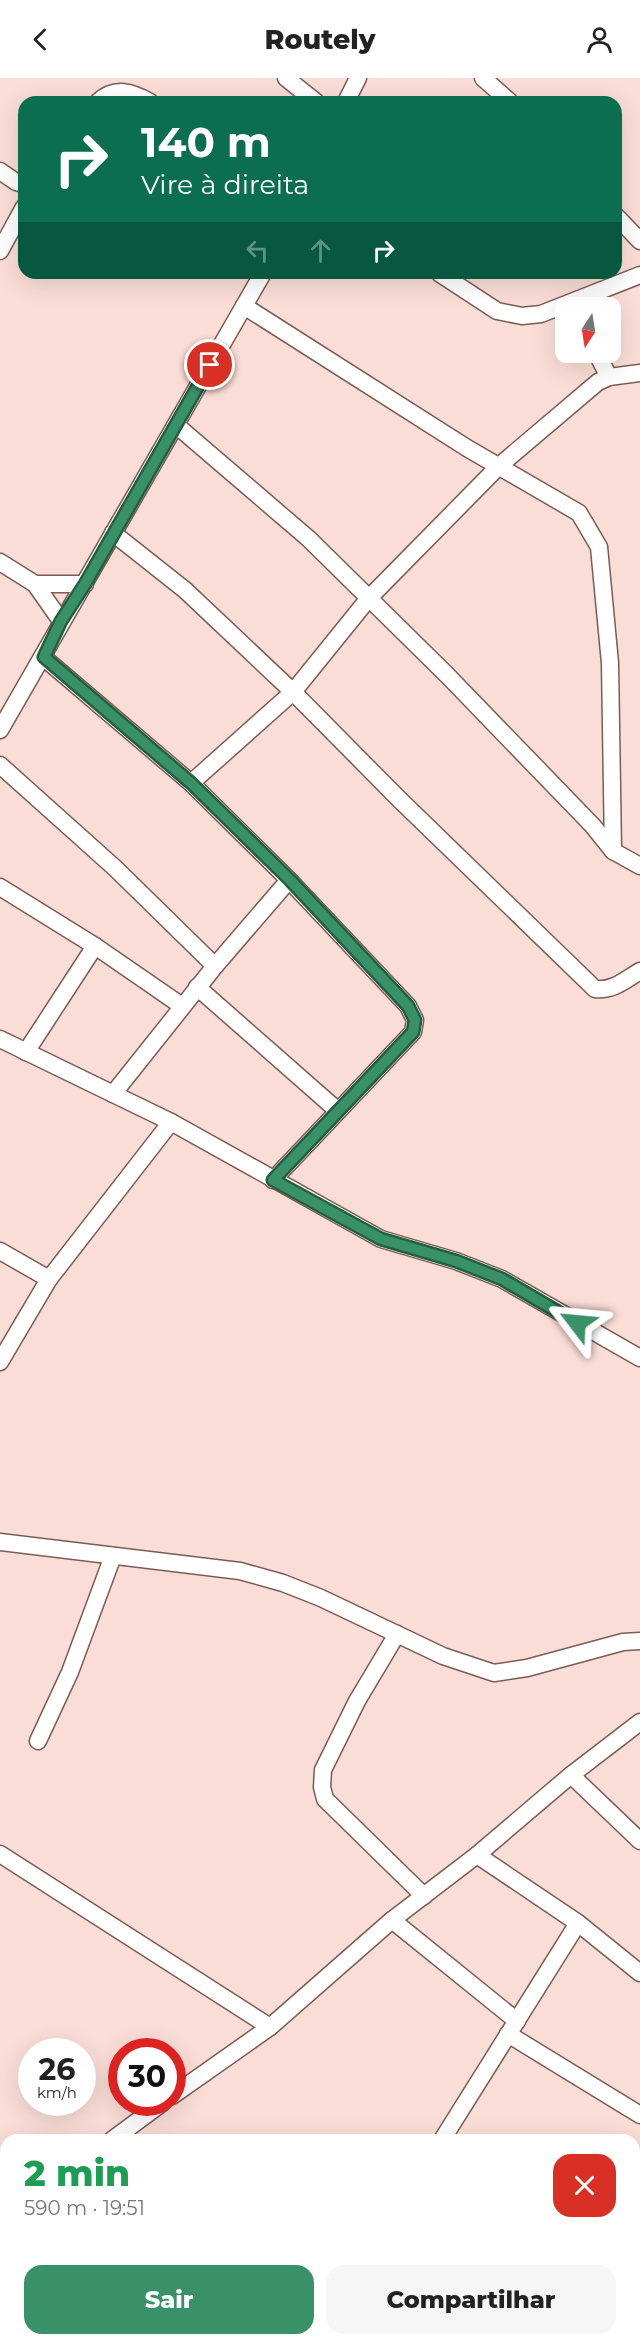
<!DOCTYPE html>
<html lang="pt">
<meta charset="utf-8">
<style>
:root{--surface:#fff;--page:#f6f6f6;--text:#222;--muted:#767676;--accent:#389167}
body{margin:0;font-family:Montserrat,sans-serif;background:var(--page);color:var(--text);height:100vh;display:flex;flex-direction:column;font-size:22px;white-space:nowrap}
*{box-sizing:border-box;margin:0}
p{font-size:20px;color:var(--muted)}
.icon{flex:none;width:33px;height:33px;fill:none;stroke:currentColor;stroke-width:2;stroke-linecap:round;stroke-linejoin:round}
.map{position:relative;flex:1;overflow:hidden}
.panel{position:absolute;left:0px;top:2056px;width:640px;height:212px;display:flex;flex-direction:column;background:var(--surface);border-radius:18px 18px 0 0;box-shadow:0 6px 24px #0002}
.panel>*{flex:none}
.banner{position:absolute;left:18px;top:18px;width:604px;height:183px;border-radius:18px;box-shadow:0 6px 24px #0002;background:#0b6e4f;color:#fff;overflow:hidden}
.needle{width:39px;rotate:192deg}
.tools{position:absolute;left:555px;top:219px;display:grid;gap:12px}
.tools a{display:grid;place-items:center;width:66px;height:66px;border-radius:12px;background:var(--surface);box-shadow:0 6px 24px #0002;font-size:30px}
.speed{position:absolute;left:18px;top:1960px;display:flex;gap:12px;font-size:30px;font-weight:700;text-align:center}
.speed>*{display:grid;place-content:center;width:78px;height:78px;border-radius:50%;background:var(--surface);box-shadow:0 6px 24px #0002;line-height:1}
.speed small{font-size:15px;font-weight:400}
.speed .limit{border:9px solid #d22;background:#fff;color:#111}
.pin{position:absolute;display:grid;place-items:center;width:51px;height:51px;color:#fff;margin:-26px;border:3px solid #fff;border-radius:50%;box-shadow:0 2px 6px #0007}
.me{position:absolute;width:66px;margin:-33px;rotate:299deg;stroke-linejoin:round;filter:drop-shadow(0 0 4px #0008)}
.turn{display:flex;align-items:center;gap:21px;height:126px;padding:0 24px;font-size:27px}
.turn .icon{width:78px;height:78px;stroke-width:2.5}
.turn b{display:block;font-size:42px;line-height:51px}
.lanes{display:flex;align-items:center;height:57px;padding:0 24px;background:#0003;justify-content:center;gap:30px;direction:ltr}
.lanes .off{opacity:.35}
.round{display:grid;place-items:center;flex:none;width:63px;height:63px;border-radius:18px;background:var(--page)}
.head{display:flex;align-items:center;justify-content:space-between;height:102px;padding:0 24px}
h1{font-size:36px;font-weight:800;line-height:45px;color:#1e9e55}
.primary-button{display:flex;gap:12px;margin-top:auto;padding:12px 24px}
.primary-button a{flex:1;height:69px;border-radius:18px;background:var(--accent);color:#fff;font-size:24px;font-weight:800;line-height:69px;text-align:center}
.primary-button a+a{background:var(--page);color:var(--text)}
header{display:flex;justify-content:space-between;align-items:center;height:78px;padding:0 24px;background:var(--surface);font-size:27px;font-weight:800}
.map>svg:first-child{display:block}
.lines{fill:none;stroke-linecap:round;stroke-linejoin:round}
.minor-casing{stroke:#7b5c54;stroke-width:19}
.minor{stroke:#fff;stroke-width:16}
.route-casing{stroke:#245e43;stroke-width:15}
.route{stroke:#389167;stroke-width:10}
</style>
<header><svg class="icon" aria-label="back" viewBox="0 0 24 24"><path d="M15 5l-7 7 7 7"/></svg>Routely<svg class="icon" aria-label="person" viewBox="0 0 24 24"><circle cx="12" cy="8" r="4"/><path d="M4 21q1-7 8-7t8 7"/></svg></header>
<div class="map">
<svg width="640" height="2267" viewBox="0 0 640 2267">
<rect width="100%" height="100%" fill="#faddd6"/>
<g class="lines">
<defs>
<g id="minor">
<path d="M 286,0 L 316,24"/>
<path d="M 483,0 L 510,24"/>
<path d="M 98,24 C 115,8 132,14 150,24"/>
<path d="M 346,24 L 358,0"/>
<path d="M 0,93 L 16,104 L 24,106"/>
<path d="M 616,138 L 640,163"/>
<path d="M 0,173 L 24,129"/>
<path d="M 439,195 L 497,233 L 522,238 L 541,236 L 640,197"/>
<path d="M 244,228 L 467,370 L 579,435 L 599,469 L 610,585 L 613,773"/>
<path d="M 596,274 L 609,299"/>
<path d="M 176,347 L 309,461 L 448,598 L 593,748 L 613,773 L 640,788"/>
<path d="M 113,455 L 185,512 L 293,614 L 400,722 L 595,911 C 613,913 625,902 640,893"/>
<path d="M 0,484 L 35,506 L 85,506"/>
<path d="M 35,506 L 61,543"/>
<path d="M 43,579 L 191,705 L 289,802 L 408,928 L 415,942 L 413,954 L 273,1102"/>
<path d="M 0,652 L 263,195"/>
<path d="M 0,687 L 115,790 L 215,888"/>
<path d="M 191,705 L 293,614 L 369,520 L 499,388 L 598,304 L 609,299 L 640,295"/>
<path d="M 0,809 L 95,868 L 182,928"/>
<path d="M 197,909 L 338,1033"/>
<path d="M 0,961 L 171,1044 L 381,1161 L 456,1183 L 502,1201 L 640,1280"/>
<path d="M 26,974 L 95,868"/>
<path d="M 113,1016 L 215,888 L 289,802"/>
<path d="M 0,1173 L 49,1201"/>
<path d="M 0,1284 L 49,1201 L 171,1044"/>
<path d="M 0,1464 L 240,1493 L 283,1505 L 321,1520 L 443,1578 L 494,1595 L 527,1590 L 623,1564 L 640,1563"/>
<path d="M 397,1556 L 357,1623 L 323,1692 L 322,1709 L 325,1721 L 424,1818"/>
<path d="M 38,1663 L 70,1594 L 113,1478"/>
<path d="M 571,1697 L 640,1763"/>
<path d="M 0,1776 L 270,1949"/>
<path d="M 477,1777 L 578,1845 L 640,1895"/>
<path d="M 392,1842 L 517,1943"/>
<path d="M 508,1956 L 640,2037"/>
<path d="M 172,2018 L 270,1949 L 392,1842 L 477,1777 L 571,1697 L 640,1644"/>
<path d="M 112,2062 L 162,2025"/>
<path d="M 442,2062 L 578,1845"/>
<path d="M 0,2101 L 6,2105"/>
<path d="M 0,2150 L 6,2145"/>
<path d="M 634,2186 L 640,2177"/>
<path d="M 206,2262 L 214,2267"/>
<path d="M 562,2262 L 570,2267"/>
<path d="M 94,2267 L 96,2262"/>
<path d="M 321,2267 L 324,2262"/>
<path d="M 485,2267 L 488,2262"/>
<path d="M 586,2267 L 589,2262"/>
</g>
</defs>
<use href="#minor" class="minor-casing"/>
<use href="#minor" class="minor"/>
</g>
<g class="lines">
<defs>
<path id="route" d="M 210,287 L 85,506 L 61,543 L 44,579 L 191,705 L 290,802 L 408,928 L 415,942 L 413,954 L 273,1102 L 381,1161 L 456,1183 L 502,1201 L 577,1245"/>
</defs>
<use href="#route" class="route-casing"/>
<use href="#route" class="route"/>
</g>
</svg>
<div class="tools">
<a><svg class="needle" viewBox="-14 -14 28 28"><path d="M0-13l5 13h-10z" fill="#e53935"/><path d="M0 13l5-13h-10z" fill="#767676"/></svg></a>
</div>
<div class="speed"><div>26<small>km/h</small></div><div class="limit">30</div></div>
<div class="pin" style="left:210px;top:287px;background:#d93025"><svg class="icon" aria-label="arrive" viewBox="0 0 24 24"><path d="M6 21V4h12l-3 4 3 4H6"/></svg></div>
<svg class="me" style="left:577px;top:1245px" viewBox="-20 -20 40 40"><path d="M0-17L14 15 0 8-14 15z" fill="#389167" stroke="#fff" stroke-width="4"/></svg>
<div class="banner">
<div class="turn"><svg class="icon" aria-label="right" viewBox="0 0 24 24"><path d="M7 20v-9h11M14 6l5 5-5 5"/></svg><div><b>140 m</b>Vire à direita</div></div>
<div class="lanes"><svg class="icon off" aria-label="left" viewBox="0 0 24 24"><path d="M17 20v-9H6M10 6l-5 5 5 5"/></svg><svg class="icon off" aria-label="ahead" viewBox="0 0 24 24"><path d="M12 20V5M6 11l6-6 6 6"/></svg><svg class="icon" aria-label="right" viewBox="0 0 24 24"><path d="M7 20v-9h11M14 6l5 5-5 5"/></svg></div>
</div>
<section class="panel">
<div class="head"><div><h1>2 min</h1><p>590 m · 19:51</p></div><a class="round" style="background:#d93025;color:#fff"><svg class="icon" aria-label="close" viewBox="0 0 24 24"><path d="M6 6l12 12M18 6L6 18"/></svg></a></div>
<div class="primary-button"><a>Sair</a><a>Compartilhar</a></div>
</section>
</div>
